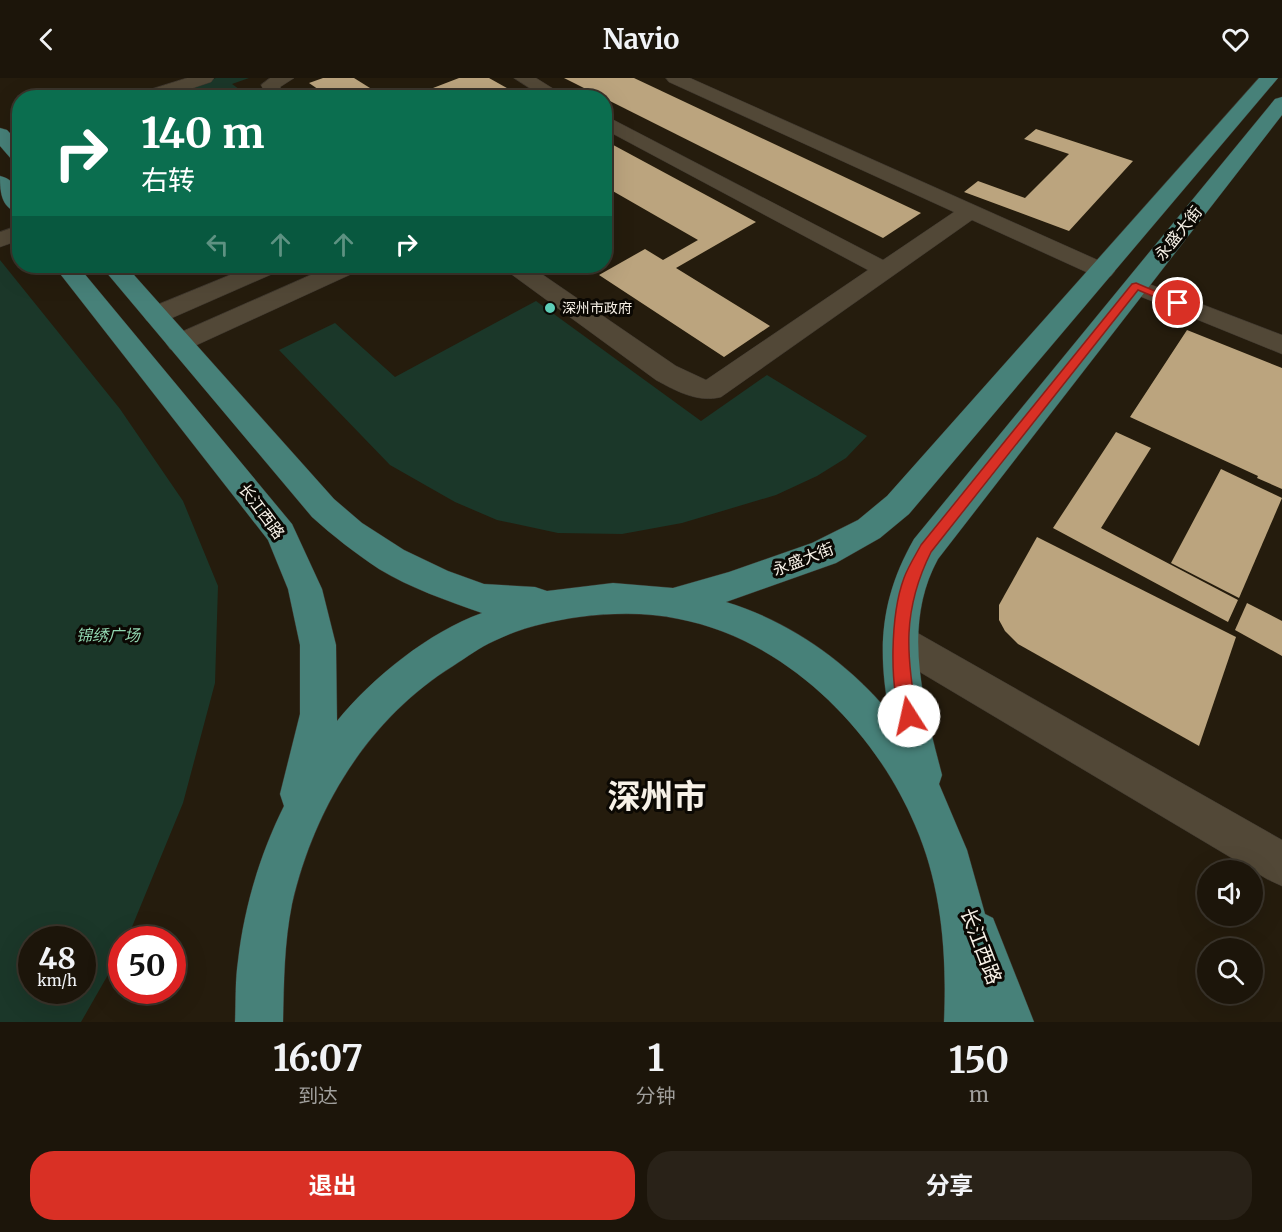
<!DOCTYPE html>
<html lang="zh">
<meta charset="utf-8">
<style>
:root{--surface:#1c150a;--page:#292218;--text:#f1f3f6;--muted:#a09f9c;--line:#3a342b;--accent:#d93025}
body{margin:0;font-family:Merriweather,"Noto Sans SC",serif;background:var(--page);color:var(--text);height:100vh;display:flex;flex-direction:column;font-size:22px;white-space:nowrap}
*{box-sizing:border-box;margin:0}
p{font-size:20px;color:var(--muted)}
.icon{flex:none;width:33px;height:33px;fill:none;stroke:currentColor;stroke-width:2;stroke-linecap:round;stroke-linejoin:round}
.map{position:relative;height:944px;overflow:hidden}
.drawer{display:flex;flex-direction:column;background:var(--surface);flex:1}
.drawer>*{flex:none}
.guide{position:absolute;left:12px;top:12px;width:600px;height:183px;border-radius:24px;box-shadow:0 6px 24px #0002,0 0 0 2px var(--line);background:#0b6e4f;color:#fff;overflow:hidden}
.controls{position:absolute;left:1197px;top:782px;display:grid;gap:12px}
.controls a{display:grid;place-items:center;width:66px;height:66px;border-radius:50%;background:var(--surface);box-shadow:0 6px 24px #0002,0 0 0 2px var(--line);font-size:30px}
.speed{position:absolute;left:18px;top:848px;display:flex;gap:12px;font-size:30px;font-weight:700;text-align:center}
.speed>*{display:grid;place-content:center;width:78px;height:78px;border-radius:50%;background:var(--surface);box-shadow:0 6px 24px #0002,0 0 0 2px var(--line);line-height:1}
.speed small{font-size:15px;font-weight:400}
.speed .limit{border:9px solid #d22;background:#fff;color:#111}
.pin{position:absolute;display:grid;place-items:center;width:51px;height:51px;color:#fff;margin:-26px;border:3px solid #fff;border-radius:50%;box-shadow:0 2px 6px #0007}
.me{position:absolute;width:66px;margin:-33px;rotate:350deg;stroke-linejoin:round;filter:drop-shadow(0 0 4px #0008)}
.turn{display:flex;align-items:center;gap:21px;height:126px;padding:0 30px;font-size:27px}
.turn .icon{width:78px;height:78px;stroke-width:2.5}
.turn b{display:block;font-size:42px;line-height:51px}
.lanes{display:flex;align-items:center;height:57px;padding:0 30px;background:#0003;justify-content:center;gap:30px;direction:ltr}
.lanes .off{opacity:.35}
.eta{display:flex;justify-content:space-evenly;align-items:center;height:102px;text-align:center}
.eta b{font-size:36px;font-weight:700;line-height:42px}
.primary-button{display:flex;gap:12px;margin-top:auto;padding:12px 30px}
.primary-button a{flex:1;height:69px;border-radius:24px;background:var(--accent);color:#fff;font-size:24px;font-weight:700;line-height:69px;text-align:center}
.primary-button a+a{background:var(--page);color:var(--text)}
header{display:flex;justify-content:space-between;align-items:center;height:78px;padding:0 30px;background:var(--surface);font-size:27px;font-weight:700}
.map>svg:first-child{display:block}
.green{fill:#1b3729;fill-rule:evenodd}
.building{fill:#bba47e}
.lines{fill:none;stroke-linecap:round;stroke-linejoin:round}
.minor-casing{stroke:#3d362e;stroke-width:1}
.major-casing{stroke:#3d362e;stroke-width:1}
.minor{fill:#524837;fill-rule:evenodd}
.major{fill:#478179;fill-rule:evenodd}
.route{fill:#d93025;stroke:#8d1f18;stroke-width:1.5}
.poi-dot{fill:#5eceb8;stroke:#0b0803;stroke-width:2}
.labels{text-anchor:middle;stroke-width:6;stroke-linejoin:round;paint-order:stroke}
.far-poi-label{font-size:14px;fill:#f7f1e7;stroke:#0b0803;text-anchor:start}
.street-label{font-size:16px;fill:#f7f1e7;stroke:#0b0803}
.park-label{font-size:16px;font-style:italic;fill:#92d7b1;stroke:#0b0803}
.near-street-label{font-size:20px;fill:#f7f1e7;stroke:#0b0803}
.near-town-label{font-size:33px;font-weight:bold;fill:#f7f1e7;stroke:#0b0803}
</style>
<header><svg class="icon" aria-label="back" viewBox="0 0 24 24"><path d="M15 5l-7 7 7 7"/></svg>Navio<svg class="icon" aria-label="heart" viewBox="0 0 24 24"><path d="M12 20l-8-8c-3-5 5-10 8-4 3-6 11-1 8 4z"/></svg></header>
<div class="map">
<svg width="1282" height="944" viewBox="0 0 1282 944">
<rect width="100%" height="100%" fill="#251c0d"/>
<g class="green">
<path d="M 216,0 L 249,0 L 232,6 L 250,19 L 154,20 Z"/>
<path d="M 0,182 L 120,331 L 183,423 L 218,508 L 215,605 L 183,725 L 127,861 L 122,861 L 121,874 L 81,944 L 0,944 ZM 32,861 L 82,861 L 82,912 L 32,912 Z"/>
<path d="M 536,223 L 701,343 L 767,297 L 867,358 L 846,380 L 817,398 L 776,417 L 682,445 L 622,456 L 558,455 L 497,442 L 455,424 L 390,387 L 279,272 L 335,245 L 395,299 Z"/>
</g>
<g class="building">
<path d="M 323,0 L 354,0 L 386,20 L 331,20 L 309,5 Z"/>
<path d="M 459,0 L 489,0 L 525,20 L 452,20 L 441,13 L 424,20 L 407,20 Z"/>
<path d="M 564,0 L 634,0 L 921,135 L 883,160 Z"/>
<path d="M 1036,51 L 1133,83 L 1069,153 L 964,114 L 978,103 L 1025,120 L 1069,76 L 1024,61 Z"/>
<path d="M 604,62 L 756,144 L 676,190 L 770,248 L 724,279 L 599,197 L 645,171 L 663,182 L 698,162 L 604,108 Z"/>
<path d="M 1187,252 L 1282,290 L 1282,411 L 1257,400 L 1258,398 L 1130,339 Z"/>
<path d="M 1116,354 L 1151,370 L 1101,450 L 1238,522 L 1228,544 L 1053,450 Z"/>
<path d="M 1221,391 L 1282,420 L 1239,520 L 1171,485 Z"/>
<path d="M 1037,459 L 1236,559 L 1199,668 L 1018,566 L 1005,553 L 999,542 L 999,527 Z"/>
<path d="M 1247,525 L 1282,543 L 1282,578 L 1235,552 Z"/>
</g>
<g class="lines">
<defs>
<g id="minor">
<path d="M 187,0 L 214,0 L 211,4 L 163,20 L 134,20 L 136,16 Z"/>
<path d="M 270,0 L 294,0 L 280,9 L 287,20 L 268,20 L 261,7 Z"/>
<path d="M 514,0 L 536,0 L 568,20 L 545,20 Z"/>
<path d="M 666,0 L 690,0 L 1111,188 L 1115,193 L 1111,198 L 1103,200 L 1095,198 L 972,142 L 721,319 C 698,325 676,313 656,302 L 507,193 L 503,188 L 530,188 L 676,288 L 706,302 L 868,192 L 604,51 L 604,37 L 883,182 L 954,134 L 669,4 Z"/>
<path d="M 20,147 L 20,162 L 0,169 L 0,154 Z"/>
<path d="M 252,188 L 283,188 L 279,193 L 165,243 L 156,245 L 147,243 L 143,237 L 147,231 Z"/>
<path d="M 331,188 L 362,188 L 358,193 L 188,271 L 179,274 L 170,271 L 166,265 L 170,259 Z"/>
<path d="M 1136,201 L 1282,257 L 1282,276 L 1127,213 L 1124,208 L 1127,203 Z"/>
<path d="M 901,548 L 914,553 L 1282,762 L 1282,808 L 1267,801 L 888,575 L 883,564 L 888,553 Z"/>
</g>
<g id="major">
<path d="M 1259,0 L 1278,0 L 909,436 L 880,460 L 836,485 L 726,524 C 789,543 846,583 889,634 C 877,569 881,519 914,461 L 1275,21 L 1282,19 L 1282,37 L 938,481 C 901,548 924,627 942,697 L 939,706 L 967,772 L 985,836 L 993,840 L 1034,944 L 944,944 C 947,877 942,809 915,747 C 874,650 784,561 679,541 C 646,534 611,535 579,539 C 550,543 520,550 494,563 C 480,569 467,579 453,588 C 369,640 314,730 292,826 C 284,866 284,904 283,944 L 235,944 C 236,924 235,903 238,883 C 244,830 260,776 284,728 L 280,716 L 300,636 L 300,567 L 288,511 L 268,462 L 54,188 L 78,188 L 292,446 L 322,511 L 336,567 L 337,643 C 373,599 429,554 482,535 C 448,523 410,510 379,491 C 355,475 333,458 312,439 L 101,188 L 126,188 L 334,421 L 362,445 L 404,472 L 448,493 L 484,506 L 535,509 L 547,513 L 613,505 L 673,510 L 729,494 L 812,465 L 858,442 L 887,418 Z"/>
<path d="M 0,50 L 7,52 L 20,66 L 20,85 L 13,83 L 0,68 Z"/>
<path d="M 0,98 C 20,103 20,119 20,135 C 1,131 0,114 0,98 Z"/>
</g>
</defs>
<use href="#minor" class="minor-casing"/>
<use href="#major" class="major-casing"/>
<use href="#minor" class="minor"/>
<use href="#major" class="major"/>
</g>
<path class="route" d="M 1136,205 L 1183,225 L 1181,227 L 1174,227 L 1138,212 L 931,474 C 902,532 906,577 917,638 L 914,644 L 909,646 L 903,644 C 888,609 891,535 904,500 C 908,489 915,478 921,467 L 1132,206 Z"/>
<circle class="poi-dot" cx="550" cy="230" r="6"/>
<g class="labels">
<g class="far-poi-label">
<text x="562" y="235">深州市政府</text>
</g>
<g class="street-label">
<text transform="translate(1178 155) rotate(-51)" y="6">永盛大街</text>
<text transform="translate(262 433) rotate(53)" y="6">长江西路</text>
<text transform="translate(803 481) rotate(-21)" y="6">永盛大街</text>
</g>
<g class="park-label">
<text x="108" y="563">锦绣广场</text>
</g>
<g class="near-street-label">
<text transform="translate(981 868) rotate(69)" y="7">长江西路</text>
</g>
<g class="near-town-label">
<text x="657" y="730">深州市</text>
</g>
</g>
</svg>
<div class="controls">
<a><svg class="icon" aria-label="sound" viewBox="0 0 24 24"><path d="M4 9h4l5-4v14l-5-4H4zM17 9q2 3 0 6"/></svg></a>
<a><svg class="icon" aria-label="search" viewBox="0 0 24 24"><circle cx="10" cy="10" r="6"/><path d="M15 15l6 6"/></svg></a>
</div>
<div class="speed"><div>48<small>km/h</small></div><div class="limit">50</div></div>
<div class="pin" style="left:1178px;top:225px;background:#d93025"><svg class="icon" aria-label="arrive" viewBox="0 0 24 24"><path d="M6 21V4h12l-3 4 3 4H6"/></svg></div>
<svg class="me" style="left:909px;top:638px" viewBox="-20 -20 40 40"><circle r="19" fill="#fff"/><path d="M0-13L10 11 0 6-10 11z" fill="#d93025"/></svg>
<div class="guide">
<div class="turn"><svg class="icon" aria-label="right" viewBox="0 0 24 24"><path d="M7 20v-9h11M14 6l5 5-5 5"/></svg><div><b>140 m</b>右转</div></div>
<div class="lanes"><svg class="icon off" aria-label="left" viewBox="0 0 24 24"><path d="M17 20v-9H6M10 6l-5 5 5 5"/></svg><svg class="icon off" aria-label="ahead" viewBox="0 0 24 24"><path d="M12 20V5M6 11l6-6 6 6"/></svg><svg class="icon off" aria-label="ahead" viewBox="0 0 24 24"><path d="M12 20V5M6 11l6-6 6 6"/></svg><svg class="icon" aria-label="right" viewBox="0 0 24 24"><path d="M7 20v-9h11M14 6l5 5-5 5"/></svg></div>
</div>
</div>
<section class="drawer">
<div class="eta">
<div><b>16:07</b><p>到达</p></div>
<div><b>1</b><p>分钟</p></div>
<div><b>150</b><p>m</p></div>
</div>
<div class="primary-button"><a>退出</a><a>分享</a></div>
</section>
